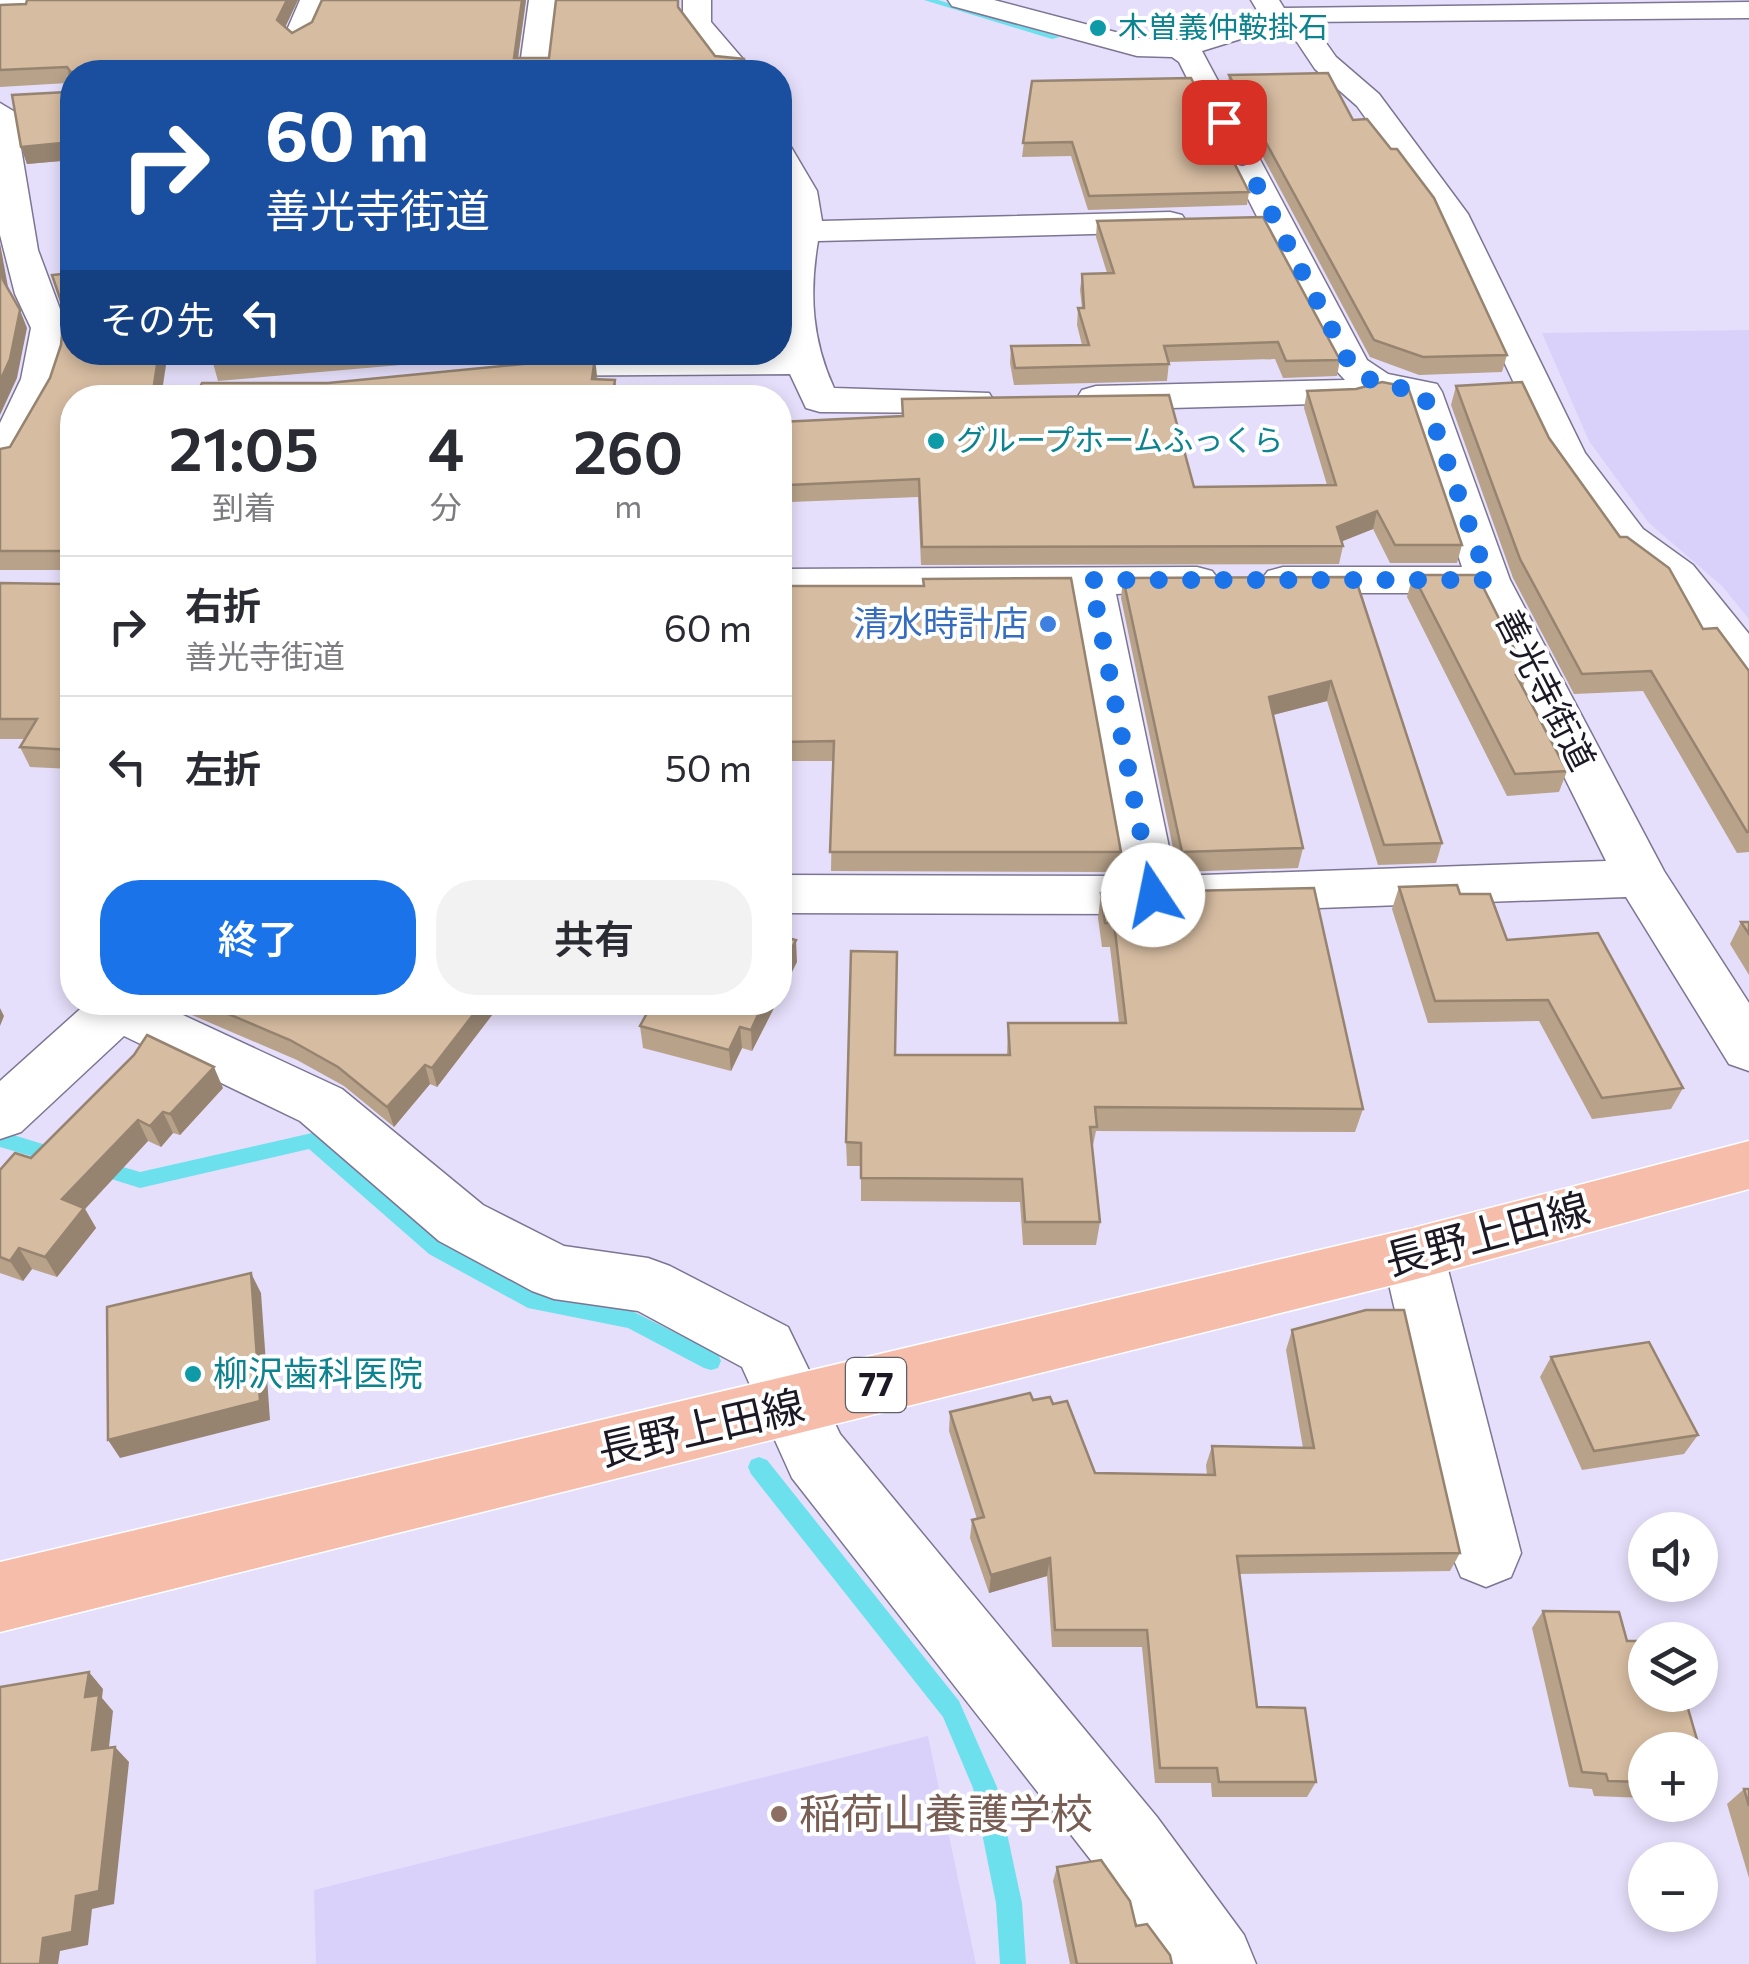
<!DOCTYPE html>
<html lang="ja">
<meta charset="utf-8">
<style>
:root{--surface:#fff;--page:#f2f2f3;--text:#2b2b33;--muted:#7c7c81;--line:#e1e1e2;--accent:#1a73e8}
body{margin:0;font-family:Commissioner,"Noto Sans JP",sans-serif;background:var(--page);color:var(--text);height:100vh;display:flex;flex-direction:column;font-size:38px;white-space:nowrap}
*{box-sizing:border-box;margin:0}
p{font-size:32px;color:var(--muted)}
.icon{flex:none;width:55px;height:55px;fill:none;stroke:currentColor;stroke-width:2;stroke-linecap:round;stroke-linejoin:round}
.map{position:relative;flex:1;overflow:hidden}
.sheet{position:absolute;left:60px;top:385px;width:732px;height:630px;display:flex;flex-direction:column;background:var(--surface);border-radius:40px;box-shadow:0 5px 15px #0003}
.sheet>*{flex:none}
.top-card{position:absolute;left:60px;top:60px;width:732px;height:305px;border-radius:40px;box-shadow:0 5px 15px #0003;background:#1a4fa0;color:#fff;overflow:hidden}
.controls{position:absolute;left:1628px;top:1512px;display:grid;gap:20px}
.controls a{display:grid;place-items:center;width:90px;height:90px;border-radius:50%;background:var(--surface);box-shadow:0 5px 15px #0003;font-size:50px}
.pin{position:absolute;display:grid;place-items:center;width:85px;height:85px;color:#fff;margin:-42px;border-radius:20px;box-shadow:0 5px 15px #0006}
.me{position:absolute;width:110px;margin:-55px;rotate:349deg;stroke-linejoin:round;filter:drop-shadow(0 0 8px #0008)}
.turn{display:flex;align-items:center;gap:35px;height:210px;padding:0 40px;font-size:45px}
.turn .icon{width:130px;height:130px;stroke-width:2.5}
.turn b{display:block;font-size:70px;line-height:85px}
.then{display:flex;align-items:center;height:95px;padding:0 40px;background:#0003;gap:20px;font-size:38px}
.eta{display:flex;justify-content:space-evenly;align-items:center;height:170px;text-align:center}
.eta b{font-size:60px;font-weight:600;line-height:70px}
.cta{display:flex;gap:20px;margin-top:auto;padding:20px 40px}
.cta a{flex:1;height:115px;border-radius:40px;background:var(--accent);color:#fff;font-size:40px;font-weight:600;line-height:115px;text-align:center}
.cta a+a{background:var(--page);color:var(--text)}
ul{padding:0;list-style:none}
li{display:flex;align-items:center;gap:30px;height:140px;padding:0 40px;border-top:2px solid var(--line)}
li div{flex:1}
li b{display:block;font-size:38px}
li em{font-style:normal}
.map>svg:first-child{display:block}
.built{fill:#dad1fa}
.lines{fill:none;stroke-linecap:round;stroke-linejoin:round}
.stream{fill:#6ce0ed;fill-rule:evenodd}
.minor-casing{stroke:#7c7593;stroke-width:3}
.major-casing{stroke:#fff;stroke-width:3}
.minor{fill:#fff;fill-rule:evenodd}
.major{fill:#f6bdab;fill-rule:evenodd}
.wall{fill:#b8a28a}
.shaded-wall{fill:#968471}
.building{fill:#d6bca1;stroke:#968471;stroke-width:2.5}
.route{stroke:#1a73e8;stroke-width:18;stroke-dasharray:0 32.4}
.culture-dot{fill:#0f9aa8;stroke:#fff;stroke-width:4}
.shop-dot{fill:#3f7fe0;stroke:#fff;stroke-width:4}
.education-dot{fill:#8d6e63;stroke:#fff;stroke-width:4}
.labels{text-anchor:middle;stroke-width:8;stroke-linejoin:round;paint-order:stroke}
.far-culture-label{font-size:30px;fill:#0d838f;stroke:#fff;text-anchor:start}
.shield{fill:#fff;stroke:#605e66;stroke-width:2.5}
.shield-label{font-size:32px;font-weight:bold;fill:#1c1925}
.shop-label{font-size:35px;fill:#366cbe;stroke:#fff;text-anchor:end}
.street-label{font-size:35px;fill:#1c1925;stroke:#fff}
.culture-label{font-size:35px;fill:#0d838f;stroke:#fff;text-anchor:start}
.near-street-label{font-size:42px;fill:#1c1925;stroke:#fff}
.near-education-label{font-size:42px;fill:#785e54;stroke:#fff;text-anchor:start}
</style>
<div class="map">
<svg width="1749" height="1964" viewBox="0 0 1749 1964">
<rect width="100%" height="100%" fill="#e6dffb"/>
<g class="built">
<path d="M 1749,330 L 1749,619 L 1722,586 L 1649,523 L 1589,441 L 1542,333 Z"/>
<path d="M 928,1736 L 976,1964 L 316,1964 L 314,1890 Z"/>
</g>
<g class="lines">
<g class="stream">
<path d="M 924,0 L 938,0 L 1060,37 L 1052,39 Z"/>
<path d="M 0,1131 L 69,1152 L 72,1157 L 69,1162 L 62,1165 L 0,1147 Z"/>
<path d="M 312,1133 L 319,1136 L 443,1242 L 539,1294 L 632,1311 L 718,1354 L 721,1361 L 718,1368 L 711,1370 L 704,1368 L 628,1328 L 528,1308 L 429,1254 L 309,1149 L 140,1188 L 89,1172 L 86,1167 L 89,1162 L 96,1159 L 140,1172 Z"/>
<path d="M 759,1457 L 767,1460 L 959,1701 L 997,1787 L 1022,1903 L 1026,1964 L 1000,1964 L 996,1903 L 973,1788 L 943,1717 L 751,1474 L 748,1467 L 751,1460 Z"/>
</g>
<defs>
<g id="minor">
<path d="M 0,0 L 63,0 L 49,8 L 0,13 Z"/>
<path d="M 300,0 L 328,0 L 312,37 L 298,46 L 284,37 Z"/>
<path d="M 529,0 L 557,0 L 549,72 L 519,72 Z"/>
<path d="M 683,0 L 711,0 L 711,22 L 754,72 L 724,72 L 683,23 Z"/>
<path d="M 948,0 L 994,0 L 1138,38 L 1177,40 L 1260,15 L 1251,0 L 1279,0 L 1284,8 L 1749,2 L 1749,18 L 1303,22 L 1317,30 L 1336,57 L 1379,94 L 1468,214 L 1585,453 L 1643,529 L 1693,565 L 1749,634 L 1749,678 L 1733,674 L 1663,583 L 1613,547 L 1552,464 L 1435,215 L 1357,106 L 1315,69 L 1297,42 L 1273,29 L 1202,51 L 1367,360 L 1388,374 L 1437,384 L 1442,392 L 1510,580 L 1664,871 L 1749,1003 L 1749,1071 L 1729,1064 L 1626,897 L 1153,914 L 780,913 L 780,875 L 1123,876 L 1072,594 L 780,595 L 780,569 L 1197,567 L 1212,571 L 1219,580 L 1212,589 L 1116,594 L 1175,876 L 1606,861 L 1473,593 L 1283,593 L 1268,589 L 1261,580 L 1268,571 L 1283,567 L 1462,567 L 1407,401 L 1378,396 L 1352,403 L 1096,410 L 1082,406 L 1077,398 L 1082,390 L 1096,386 L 1345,380 L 1333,367 L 1179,62 L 1172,57 L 1137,56 L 952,6 Z"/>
<path d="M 0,103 L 15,112 L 38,250 L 67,328 L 64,362 L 53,395 L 14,464 L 0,467 L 0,423 L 21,379 L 31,328 L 15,294 L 0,235 Z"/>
<path d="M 780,144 L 791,147 L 817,191 L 822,221 L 1170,212 L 1182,215 L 1187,222 L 1182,229 L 1170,232 L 818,241 C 809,294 812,340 834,388 L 989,393 L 994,401 L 989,409 L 975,413 L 820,412 L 806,408 L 790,374 L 508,376 L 502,368 L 508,360 L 561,352 L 783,351 L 780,261 L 785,235 L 780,235 L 780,215 L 788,215 L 780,182 Z"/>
<path d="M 88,1002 L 155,1002 L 342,1089 L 483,1205 L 564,1246 L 648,1258 L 670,1266 L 788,1327 L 840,1434 L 1157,1817 L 1244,1935 L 1256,1964 L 1165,1964 L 1101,1873 L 792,1478 L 742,1367 L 638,1311 L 554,1299 L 532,1291 L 439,1241 L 300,1121 L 124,1036 L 21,1132 L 0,1139 L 0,1081 Z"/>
<path d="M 1413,1228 L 1435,1235 L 1444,1254 L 1521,1553 L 1511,1577 L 1486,1587 L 1461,1577 L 1451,1553 L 1382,1254 L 1391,1235 Z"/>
</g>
<path id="major" d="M 1749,1141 L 1749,1189 L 1413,1280 L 0,1632 L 0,1562 L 1413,1228 Z"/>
</defs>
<use href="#minor" class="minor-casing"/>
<use href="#major" class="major-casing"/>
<use href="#minor" class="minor"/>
<use href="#major" class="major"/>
</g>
<g class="wall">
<path d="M 27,0 L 298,0 L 285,27 L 292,33 L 312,22 L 322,0 L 526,0 L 518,58 L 549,58 L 680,9 L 715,56 L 72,72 L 72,160 L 27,164 L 21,147 L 67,92 L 68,83 L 0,87 L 0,5 L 26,4 Z"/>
<path d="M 1229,75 L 1353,120 L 1507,355 L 1502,372 L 1419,375 L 1370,357 L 1227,90 Z"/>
<path d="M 1032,81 L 1249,192 L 1247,205 L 1088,210 L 1071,156 L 1022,157 Z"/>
<path d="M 1097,221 L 1340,360 L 1337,376 L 1283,378 L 1275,359 L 1169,362 L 1167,381 L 1014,385 L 1010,363 L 1011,346 L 1082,345 L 1077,325 L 1078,308 L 1082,308 L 1080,290 L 1082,274 L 1107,273 L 1096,237 Z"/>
<path d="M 72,273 L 72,769 L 30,767 L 20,747 L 25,739 L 0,739 L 0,583 L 64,584 L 66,570 L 0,570 L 0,449 L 10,447 L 50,378 L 61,345 Z"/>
<path d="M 218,352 L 550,352 L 218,381 L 213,363 Z"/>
<path d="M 1456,386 L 1549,438 L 1620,537 L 1703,629 L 1749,671 L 1749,852 L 1737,853 L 1643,691 L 1574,694 L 1513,578 L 1451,405 Z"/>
<path d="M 1307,391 L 1462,545 L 1457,563 L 1390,563 L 1373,529 L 1342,541 L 1343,546 L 1339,564 L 921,565 L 918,497 L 790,502 L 785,561 L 780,561 L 780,422 L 902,416 L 902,399 L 1194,487 L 1327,485 L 1304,408 Z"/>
<path d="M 1413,575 L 1527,674 L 1523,687 L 1567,771 L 1559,792 L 1507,796 L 1407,597 Z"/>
<path d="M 1355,577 L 1442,843 L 1436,863 L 1378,865 L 1327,701 L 1273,715 L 1303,848 L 1298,868 L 1178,872 L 1121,598 L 1123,578 Z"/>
<path d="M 780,586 L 1121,852 L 1118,872 L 831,871 L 833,761 L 783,761 L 783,748 L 780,748 Z"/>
<path d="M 1399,887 L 1507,940 L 1683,1088 L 1671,1109 L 1592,1119 L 1539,1021 L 1428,1023 L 1392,909 Z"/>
<path d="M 1101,893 L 1363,1109 L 1355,1132 L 1096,1131 L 1092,1150 L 1100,1222 L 1096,1245 L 1023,1245 L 1020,1202 L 861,1201 L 861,1166 L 847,1166 L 846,1142 L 895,1055 L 1007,1055 L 1008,1023 L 1119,1023 L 1110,947 L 1102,947 L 1098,918 Z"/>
<path d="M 1741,922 L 1749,922 L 1749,975 L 1730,944 Z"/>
<path d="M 181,1002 L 502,1002 L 437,1087 L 430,1084 L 394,1127 L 344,1086 L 297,1060 L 185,1012 Z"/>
<path d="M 777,1002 L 752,1051 L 742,1048 L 731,1071 L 643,1048 L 640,1026 Z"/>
<path d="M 223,1088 L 180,1135 L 173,1133 L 161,1147 L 148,1141 L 85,1209 L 96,1228 L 57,1277 L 32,1269 L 23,1281 L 0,1273 L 0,1170 Z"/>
<path d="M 1292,1330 L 1460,1553 L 1450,1571 L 1239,1574 L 1257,1707 L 1316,1782 L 1307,1797 L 1212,1797 L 1211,1783 L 1155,1783 L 1142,1647 L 1052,1647 L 1047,1576 L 989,1593 L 970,1538 L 972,1520 L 977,1519 L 949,1431 L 950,1412 L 1033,1400 L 1053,1404 L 1095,1473 L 1207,1475 L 1206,1465 L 1212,1446 L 1303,1448 L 1286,1350 Z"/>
<path d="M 1551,1357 L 1698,1435 L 1684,1454 L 1582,1470 L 1540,1377 Z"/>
<path d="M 1543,1611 L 1619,1612 L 1627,1641 L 1645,1641 L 1645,1695 L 1684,1695 L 1710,1784 L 1700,1794 L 1700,1750 L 1645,1750 L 1645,1798 L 1594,1796 L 1592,1789 L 1569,1787 L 1532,1628 Z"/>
<path d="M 1744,1789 L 1749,1789 L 1749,1878 L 1727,1804 Z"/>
<path d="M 1057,1867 L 1136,1926 L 1172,1964 L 1070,1964 L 1053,1881 Z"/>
</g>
<g class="shaded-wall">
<path d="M 287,0 L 298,0 L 281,36 L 277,20 Z"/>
<path d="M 522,0 L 526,0 L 516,72 L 514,58 Z"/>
<path d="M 72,142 L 72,160 L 27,164 L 21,147 Z"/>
<path d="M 782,193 L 783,210 L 780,212 L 780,195 Z"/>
<path d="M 0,243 L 10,298 L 3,280 L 0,264 Z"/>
<path d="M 20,310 L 27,328 L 17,378 L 0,415 L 0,381 Z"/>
<path d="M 159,352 L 168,352 L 161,398 L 152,398 Z"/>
<path d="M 595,357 L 597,376 L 594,398 L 592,379 Z"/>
<path d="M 615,380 L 618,398 L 612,398 Z"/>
<path d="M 789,485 L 790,502 L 785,561 L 784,543 Z"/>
<path d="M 1377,511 L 1373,529 L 1333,545 L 1337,527 Z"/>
<path d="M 1331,681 L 1327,701 L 1265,717 L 1269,697 Z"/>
<path d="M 796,940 L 797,962 L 780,996 L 780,972 Z"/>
<path d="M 483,1002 L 502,1002 L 437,1087 L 432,1068 Z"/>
<path d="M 764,1002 L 777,1002 L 752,1051 L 751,1030 Z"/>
<path d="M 0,1008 L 4,1016 L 0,1026 Z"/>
<path d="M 740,1027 L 742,1048 L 731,1071 L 729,1050 Z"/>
<path d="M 425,1065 L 430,1084 L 394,1127 L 387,1107 Z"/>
<path d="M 214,1067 L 223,1088 L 180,1135 L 170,1114 Z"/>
<path d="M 163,1112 L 173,1133 L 161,1147 L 150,1126 Z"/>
<path d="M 138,1120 L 148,1141 L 85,1209 L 96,1228 L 57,1277 L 45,1257 L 62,1199 Z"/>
<path d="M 19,1248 L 32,1269 L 23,1281 L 10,1261 Z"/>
<path d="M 251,1273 L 261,1293 L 270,1420 L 120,1458 L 108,1440 Z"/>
<path d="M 1050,1558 L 1047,1576 L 989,1593 L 991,1575 Z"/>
<path d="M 89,1672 L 103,1689 L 102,1698 L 113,1711 L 107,1765 L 92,1750 L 85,1697 Z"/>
<path d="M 115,1747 L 129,1762 L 114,1904 L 92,1909 L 88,1945 L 60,1951 L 58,1964 L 40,1964 L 43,1938 L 76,1896 Z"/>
</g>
<g class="building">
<path d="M 27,0 L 287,0 L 277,20 L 292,33 L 312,22 L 322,0 L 522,0 L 514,58 L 549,58 L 556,0 L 678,0 L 678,7 L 715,56 L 744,59 L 747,72 L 72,72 L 72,142 L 21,147 L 12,95 L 67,92 L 70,71 L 67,67 L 0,70 L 0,5 L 26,4 Z"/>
<path d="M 1328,73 L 1353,120 L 1367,119 L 1391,149 L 1397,149 L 1434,198 L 1507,355 L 1423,357 L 1374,340 L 1229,75 Z"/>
<path d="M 1191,78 L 1249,192 L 1089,196 L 1072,142 L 1023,143 L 1032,81 Z"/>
<path d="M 1263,217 L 1340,360 L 1286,361 L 1278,342 L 1164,346 L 1169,364 L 1015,368 L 1011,346 L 1089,345 L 1078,308 L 1084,308 L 1082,274 L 1114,273 L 1097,221 Z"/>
<path d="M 0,264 L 3,280 L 20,310 L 10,359 L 0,381 Z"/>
<path d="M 72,273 L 72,352 L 159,352 L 152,398 L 72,398 L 72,750 L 20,747 L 37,719 L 0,719 L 0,583 L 64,584 L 68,555 L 64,551 L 0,551 L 0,449 L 10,447 L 50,378 L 61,345 L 64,310 L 52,275 Z"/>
<path d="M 218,352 L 333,352 L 213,363 Z"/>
<path d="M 595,357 L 592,379 L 615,380 L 612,398 L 195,398 L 202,383 L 328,383 Z"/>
<path d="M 1382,382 L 1408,387 L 1462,545 L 1395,545 L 1377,511 L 1337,527 L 1343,546 L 922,547 L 919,479 L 789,485 L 784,543 L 780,543 L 780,422 L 903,416 L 902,399 L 1169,395 L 1194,487 L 1336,485 L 1307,391 L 1356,389 Z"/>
<path d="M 1522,382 L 1549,438 L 1620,537 L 1627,537 L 1669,568 L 1703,629 L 1717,628 L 1749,671 L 1749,832 L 1747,832 L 1651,671 L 1582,674 L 1520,559 L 1456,386 Z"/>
<path d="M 770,394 L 770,398 L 717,397 Z"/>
<path d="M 1413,575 L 1477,575 L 1527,674 L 1516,675 L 1567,771 L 1515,774 Z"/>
<path d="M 1355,577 L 1442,843 L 1384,845 L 1331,681 L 1269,697 L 1303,848 L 1182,852 L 1123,578 Z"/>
<path d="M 1071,578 L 1121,852 L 830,852 L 834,741 L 782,742 L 783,728 L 780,728 L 780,586 L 924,586 L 923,579 Z"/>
<path d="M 1457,885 L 1460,894 L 1490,894 L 1507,940 L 1598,933 L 1683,1088 L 1602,1098 L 1548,1000 L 1435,1001 L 1399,887 Z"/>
<path d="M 1314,888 L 1363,1109 L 1095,1107 L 1097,1127 L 1090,1127 L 1100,1222 L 1025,1222 L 1022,1179 L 861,1178 L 861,1143 L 846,1142 L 851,951 L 897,952 L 895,1055 L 1010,1055 L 1008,1023 L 1126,1023 L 1114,923 L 1105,923 L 1101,893 Z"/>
<path d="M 1741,922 L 1749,922 L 1749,934 Z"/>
<path d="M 780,936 L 796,940 L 780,972 Z"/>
<path d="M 200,1002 L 483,1002 L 432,1068 L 425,1065 L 387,1107 L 338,1067 L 290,1040 Z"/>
<path d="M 653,1002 L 764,1002 L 751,1030 L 740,1027 L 729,1050 L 640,1026 Z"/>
<path d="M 147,1035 L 214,1067 L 170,1114 L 163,1112 L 150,1126 L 138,1120 L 62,1199 L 84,1208 L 45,1257 L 19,1248 L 10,1261 L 0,1257 L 0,1170 L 15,1153 L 31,1158 L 134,1055 Z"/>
<path d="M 251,1273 L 260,1401 L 108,1440 L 107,1307 Z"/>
<path d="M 1366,1310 L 1404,1310 L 1460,1553 L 1237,1556 L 1257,1707 L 1305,1708 L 1316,1782 L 1219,1782 L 1217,1768 L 1160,1768 L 1147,1630 L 1055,1630 L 1050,1558 L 991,1575 L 972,1520 L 984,1517 L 950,1412 L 1030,1393 L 1033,1400 L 1050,1397 L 1053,1404 L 1067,1401 L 1095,1473 L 1215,1475 L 1212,1446 L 1314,1448 L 1292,1330 Z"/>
<path d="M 1649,1342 L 1698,1435 L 1594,1451 L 1551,1357 Z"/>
<path d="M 1543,1611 L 1619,1612 L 1627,1641 L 1645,1641 L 1645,1695 L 1684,1695 L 1710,1784 L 1700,1784 L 1700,1750 L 1645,1750 L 1645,1782 L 1608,1781 L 1606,1774 L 1582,1772 Z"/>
<path d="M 89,1672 L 85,1697 L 99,1695 L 92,1750 L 115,1747 L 99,1891 L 76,1896 L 72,1932 L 43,1938 L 40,1964 L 0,1964 L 0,1687 Z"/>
<path d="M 1744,1789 L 1749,1789 L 1749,1806 Z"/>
<path d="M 1101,1860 L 1130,1901 L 1136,1926 L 1147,1924 L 1170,1955 L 1172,1964 L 1077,1964 L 1057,1867 Z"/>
</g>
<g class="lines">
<path class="route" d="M 1153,895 L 1091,580 L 1488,580 L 1423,392 L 1377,384 L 1352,368 L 1224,122"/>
</g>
<g class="culture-dot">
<circle cx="1098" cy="28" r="10"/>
<circle cx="936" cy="441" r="10"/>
<circle cx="193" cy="1374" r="10"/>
</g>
<circle class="shop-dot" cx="1048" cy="624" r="10"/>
<circle class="education-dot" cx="779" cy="1814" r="10"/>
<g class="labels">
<g class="far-culture-label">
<text x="1118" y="38">木曽義仲鞍掛石</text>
<text x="956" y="451">グループホームふっくら</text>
</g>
<rect class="shield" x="846" y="1358" width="60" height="54" rx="8"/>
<g class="shield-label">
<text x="876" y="1396">77</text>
</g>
<g class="shop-label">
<text x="1028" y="636">清水時計店</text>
</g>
<g class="street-label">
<text transform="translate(1545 690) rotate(63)" y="12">善光寺街道</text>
</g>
<g class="culture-label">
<text x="213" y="1386">柳沢歯科医院</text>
</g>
<g class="near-street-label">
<text transform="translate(1487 1234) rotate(-15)" y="15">長野上田線</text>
<text transform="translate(701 1428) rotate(-13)" y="15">長野上田線</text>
</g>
<g class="near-education-label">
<text x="799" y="1829">稲荷山養護学校</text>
</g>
</g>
</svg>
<div class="controls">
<a><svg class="icon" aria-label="sound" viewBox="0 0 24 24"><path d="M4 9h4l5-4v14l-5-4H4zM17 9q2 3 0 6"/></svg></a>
<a><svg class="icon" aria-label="layers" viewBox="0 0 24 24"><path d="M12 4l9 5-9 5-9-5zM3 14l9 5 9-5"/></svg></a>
<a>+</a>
<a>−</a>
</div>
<div class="pin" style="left:1224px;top:122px;background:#d93025"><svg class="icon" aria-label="arrive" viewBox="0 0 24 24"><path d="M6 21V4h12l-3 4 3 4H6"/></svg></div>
<svg class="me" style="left:1153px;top:895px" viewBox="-20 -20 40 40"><circle r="19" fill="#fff"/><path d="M0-13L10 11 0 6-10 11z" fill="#1a73e8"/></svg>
<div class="top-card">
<div class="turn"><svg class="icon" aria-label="right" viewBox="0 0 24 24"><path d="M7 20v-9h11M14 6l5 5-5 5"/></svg><div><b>60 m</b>善光寺街道</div></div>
<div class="then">その先<svg class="icon" aria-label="left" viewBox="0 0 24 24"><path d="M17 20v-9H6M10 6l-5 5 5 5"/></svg></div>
</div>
<section class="sheet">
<div class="eta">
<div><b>21:05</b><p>到着</p></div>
<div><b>4</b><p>分</p></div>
<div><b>260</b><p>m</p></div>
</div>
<ul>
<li><svg class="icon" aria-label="right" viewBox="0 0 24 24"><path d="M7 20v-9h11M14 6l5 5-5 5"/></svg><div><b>右折</b><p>善光寺街道</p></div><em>60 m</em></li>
<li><svg class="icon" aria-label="left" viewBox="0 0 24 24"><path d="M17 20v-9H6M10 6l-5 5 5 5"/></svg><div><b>左折</b></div><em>50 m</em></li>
</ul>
<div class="cta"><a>終了</a><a>共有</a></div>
</section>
</div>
